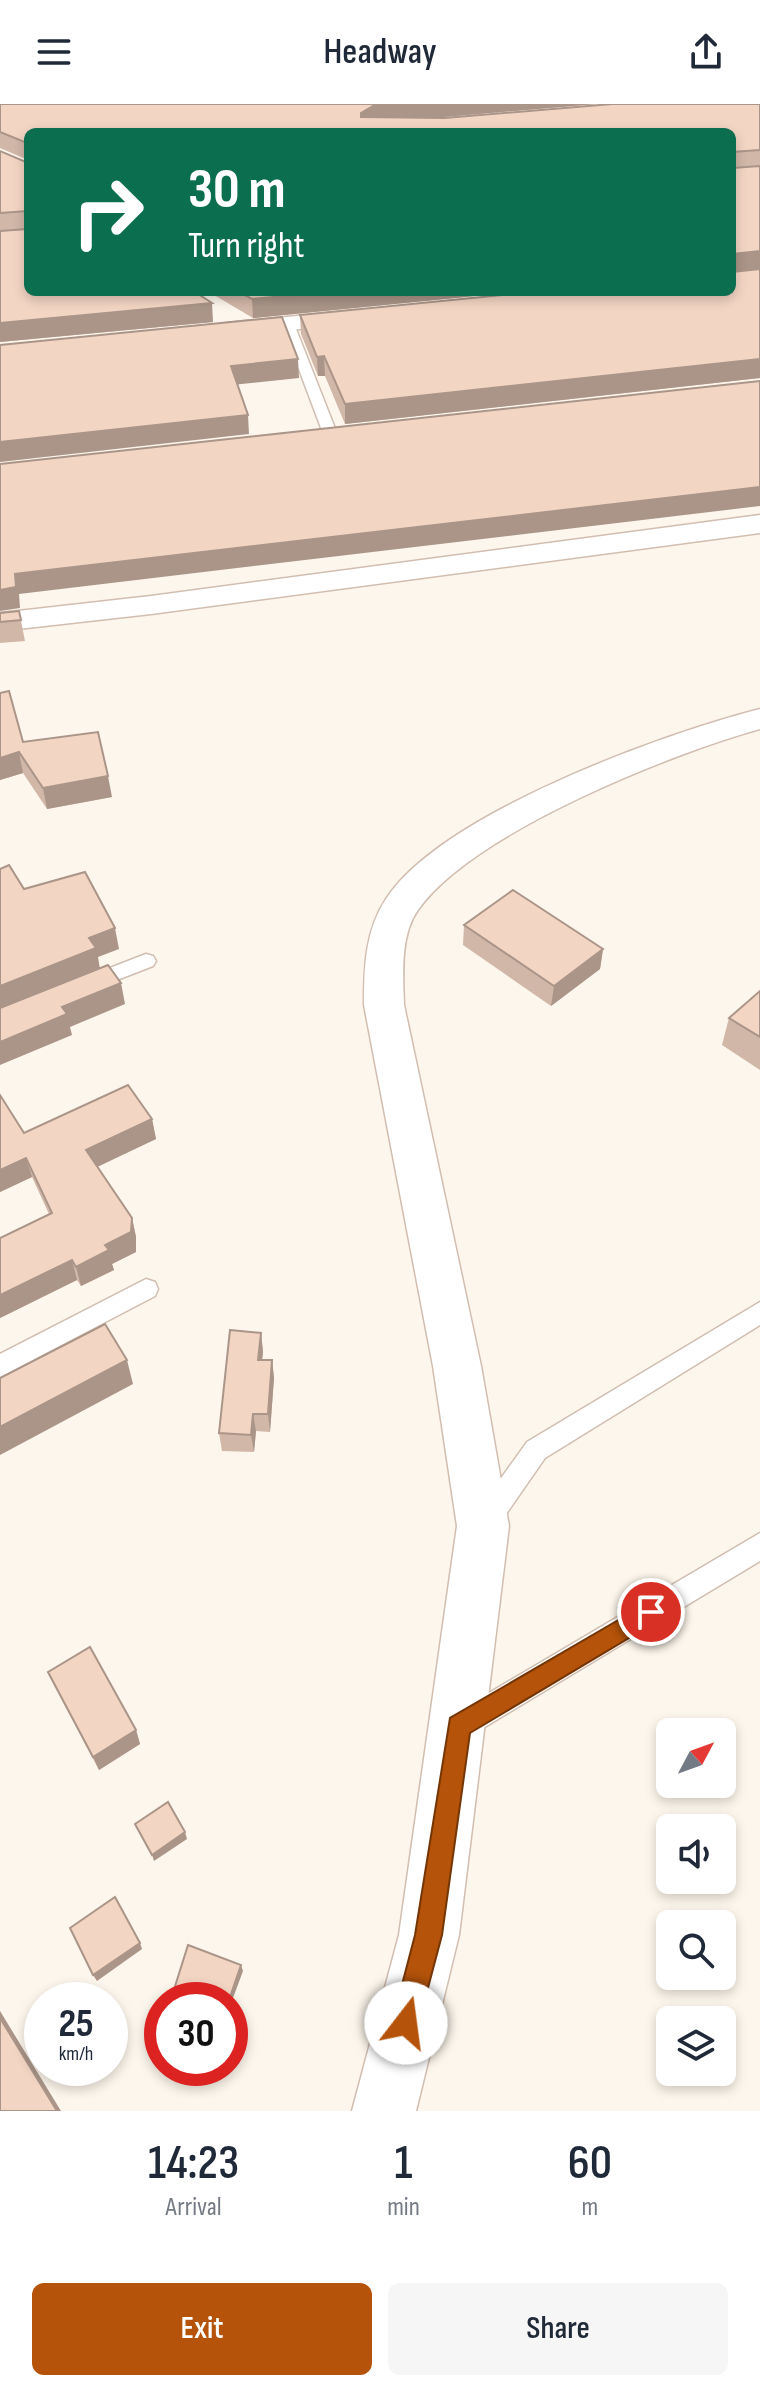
<!DOCTYPE html>
<style>
:root{--surface:#fff;--page:#f6f6f7;--text:#1f2937;--muted:#747a83;--accent:#b45309}
body{margin:0;font-family:"Sofia Sans Condensed",sans-serif;background:var(--page);color:var(--text);height:100vh;display:flex;flex-direction:column;font-size:30px;white-space:nowrap}
*{box-sizing:border-box;margin:0}
p{font-size:26px;color:var(--muted)}
.icon{flex:none;width:44px;height:44px;fill:none;stroke:currentColor;stroke-width:2;stroke-linecap:round;stroke-linejoin:round}
.map{position:relative;height:2007px;overflow:hidden}
.drawer{display:flex;flex-direction:column;background:var(--surface);flex:1}
.drawer>*{flex:none}
.guide{position:absolute;left:24px;top:24px;width:712px;height:168px;border-radius:12px;box-shadow:0 4px 12px #0003;background:#0b6e4f;color:#fff;overflow:hidden}
.needle{width:52px;rotate:49deg}
.tools{position:absolute;left:656px;top:1614px;display:grid;gap:16px}
.tools a{display:grid;place-items:center;width:80px;height:80px;border-radius:12px;background:var(--surface);box-shadow:0 4px 12px #0003;font-size:40px}
.speed{position:absolute;left:24px;top:1878px;display:flex;gap:16px;font-size:40px;font-weight:700;text-align:center}
.speed>*{display:grid;place-content:center;width:104px;height:104px;border-radius:50%;background:var(--surface);box-shadow:0 4px 12px #0003;line-height:1}
.speed small{font-size:20px;font-weight:400}
.speed .limit{border:12px solid #d22;background:#fff;color:#111}
.pin{position:absolute;display:grid;place-items:center;width:68px;height:68px;color:#fff;margin:-34px;border:4px solid #fff;border-radius:50%;box-shadow:0 2px 8px #0007}
.me{position:absolute;width:88px;margin:-44px;rotate:15deg;stroke-linejoin:round;filter:drop-shadow(0 0 6px #0008)}
.turn{display:flex;align-items:center;gap:28px;height:168px;padding:0 32px;font-size:36px}
.turn .icon{width:104px;height:104px;stroke-width:2.5}
.turn b{display:block;font-size:56px;line-height:68px}
.eta{display:flex;justify-content:space-evenly;align-items:center;height:136px;text-align:center}
.eta b{font-size:48px;font-weight:600;line-height:56px}
.action{display:flex;gap:16px;margin-top:auto;padding:16px 32px}
.action a{flex:1;height:92px;border-radius:12px;background:var(--accent);color:#fff;font-size:32px;font-weight:600;line-height:92px;text-align:center}
.action a+a{background:var(--page);color:var(--text)}
header{display:flex;justify-content:space-between;align-items:center;height:104px;padding:0 32px;background:var(--surface);font-size:36px;font-weight:600}
.map>svg:first-child{display:block}
.lines{fill:none;stroke-linecap:round;stroke-linejoin:round}
.lane-casing{stroke:#d1beb0;stroke-width:3}
.street-casing{stroke:#d1beb0;stroke-width:3}
.lane{fill:#fff;fill-rule:evenodd}
.street{fill:#fff;fill-rule:evenodd}
.wall{fill:#d1b7a8}
.shaded-wall{fill:#aa9588}
.building{fill:#f3d5c3;stroke:#aa9588;stroke-width:2}
.route{fill:#b45309;stroke:#753606;stroke-width:2}
</style>
<header><svg class="icon" aria-label="menu" viewBox="0 0 24 24"><path d="M4 6h16M4 12h16M4 18h16"/></svg>Headway<svg class="icon" aria-label="share" viewBox="0 0 24 24"><path d="M12 15V3M7 8l5-5 5 5M5 13v7h14v-7"/></svg></header>
<div class="map">
<svg width="760" height="2007" viewBox="0 0 760 2007">
<rect width="100%" height="100%" fill="#fdf6ec"/>
<g class="lines">
<defs>
<g id="lane">
<path d="M 283,217 L 294,220 L 338,332 L 336,335 L 326,335 L 324,332 L 282,220 Z"/>
<path d="M 146,850 L 153,852 L 156,857 L 153,862 L 86,888 L 79,886 L 76,881 L 79,876 Z"/>
<path d="M 146,1175 L 155,1178 L 158,1185 L 155,1192 L 0,1273 L 0,1250 Z"/>
<path d="M 760,1198 L 760,1221 L 545,1354 L 497,1423 L 488,1427 L 479,1423 L 475,1414 L 479,1405 L 527,1338 Z"/>
<path d="M 760,1429 L 760,1457 L 470,1632 L 460,1637 L 450,1632 L 445,1622 L 450,1612 Z"/>
</g>
<g id="street">
<path d="M 463,0 L 485,0 L 520,28 L 497,28 Z"/>
<path d="M 356,206 L 365,208 L 368,213 L 365,218 L 227,233 L 218,231 L 215,226 L 218,221 L 227,219 Z"/>
<path d="M 760,411 L 760,429 L 151,510 L 0,527 L 0,509 L 151,492 Z"/>
<path d="M 760,605 L 760,625 C 670,650 472,729 418,806 C 400,831 403,871 404,901 L 481,1262 L 509,1422 L 459,1831 L 416,2007 L 352,2007 L 399,1831 L 457,1422 L 433,1262 L 364,901 C 364,864 365,827 386,795 C 441,710 662,630 760,605 Z"/>
</g>
</defs>
<use href="#lane" class="lane-casing"/>
<use href="#street" class="street-casing"/>
<use href="#lane" class="lane"/>
<use href="#street" class="street"/>
</g>
<g class="wall">
<path d="M 0,0 L 596,0 L 432,14 L 444,14 L 760,0 L 760,274 L 345,320 L 325,272 L 318,272 L 301,230 L 300,211 L 732,188 L 28,28 L 213,218 L 0,238 L 0,47 L 28,59 L 28,56 L 0,44 Z"/>
<path d="M 209,188 L 514,188 L 253,214 Z"/>
<path d="M 19,507 L 25,537 L 0,539 L 0,509 Z"/>
<path d="M 0,589 L 23,638 L 112,693 L 47,705 L 23,669 L 0,676 Z"/>
<path d="M 464,821 L 603,845 L 600,865 L 551,902 L 463,841 Z"/>
<path d="M 760,887 L 760,966 L 722,941 L 729,914 Z"/>
<path d="M 0,991 L 24,1029 L 152,1015 L 156,1035 L 97,1062 L 132,1114 L 136,1133 L 136,1148 L 112,1160 L 114,1166 L 81,1182 L 77,1176 L 0,1214 L 0,1134 L 49,1110 L 32,1073 L 0,1088 Z"/>
<path d="M 261,1229 L 263,1248 L 262,1256 L 272,1256 L 274,1274 L 270,1328 L 256,1327 L 254,1348 L 222,1347 L 219,1329 Z"/>
<path d="M 48,1568 L 136,1626 L 140,1640 L 99,1666 Z"/>
</g>
<g class="shaded-wall">
<path d="M 400,0 L 596,0 L 373,19 L 361,13 L 361,9 L 373,2 Z"/>
<path d="M 760,147 L 760,165 L 732,168 L 733,150 Z"/>
<path d="M 326,188 L 514,188 L 253,214 L 252,195 Z"/>
<path d="M 212,199 L 213,218 L 0,238 L 0,219 Z"/>
<path d="M 324,252 L 325,272 L 318,272 L 317,253 Z"/>
<path d="M 298,255 L 299,274 L 232,281 L 231,262 Z"/>
<path d="M 760,255 L 760,274 L 345,320 L 345,300 Z"/>
<path d="M 248,311 L 249,330 L 0,358 L 0,338 Z"/>
<path d="M 760,383 L 760,402 L 19,490 L 20,504 L 0,507 L 0,486 L 15,470 Z"/>
<path d="M 19,648 L 23,669 L 0,676 L 0,654 Z"/>
<path d="M 108,672 L 112,693 L 47,705 L 43,684 Z"/>
<path d="M 115,824 L 119,845 L 98,853 L 100,865 L 0,905 L 0,882 L 89,834 Z"/>
<path d="M 603,845 L 600,865 L 551,902 L 554,882 Z"/>
<path d="M 121,879 L 125,900 L 70,923 L 72,931 L 0,961 L 0,938 L 62,903 Z"/>
<path d="M 152,1015 L 156,1035 L 91,1066 L 86,1046 Z"/>
<path d="M 26,1054 L 32,1073 L 0,1088 L 0,1066 Z"/>
<path d="M 132,1114 L 136,1133 L 136,1148 L 112,1160 L 114,1166 L 81,1182 L 76,1163 L 105,1141 Z"/>
<path d="M 72,1156 L 77,1176 L 0,1214 L 0,1191 Z"/>
<path d="M 261,1229 L 263,1248 L 260,1274 L 258,1256 Z"/>
<path d="M 127,1256 L 133,1280 L 0,1351 L 0,1323 Z"/>
<path d="M 272,1256 L 274,1274 L 270,1328 L 268,1310 Z"/>
<path d="M 253,1310 L 256,1327 L 254,1348 L 251,1331 Z"/>
<path d="M 136,1626 L 140,1640 L 99,1666 L 93,1653 Z"/>
<path d="M 185,1728 L 187,1735 L 154,1757 L 152,1751 Z"/>
<path d="M 140,1839 L 142,1845 L 97,1877 L 93,1871 Z"/>
<path d="M 241,1861 L 243,1867 L 230,1902 L 230,1896 L 229,1896 Z"/>
<path d="M 0,1907 L 61,2007 L 57,2007 L 0,1914 Z"/>
</g>
<g class="building">
<path d="M 0,0 L 400,0 L 373,2 L 361,9 L 361,13 L 444,14 L 612,0 L 760,0 L 760,46 L 732,48 L 733,64 L 760,62 L 760,147 L 733,150 L 733,168 L 760,165 L 760,255 L 345,300 L 324,252 L 317,253 L 300,211 L 532,188 L 732,188 L 732,28 L 28,28 L 28,188 L 195,188 L 212,199 L 0,219 L 0,127 L 27,125 L 27,107 L 0,109 L 0,47 L 28,59 L 27,39 L 0,28 Z"/>
<path d="M 239,188 L 326,188 L 252,195 Z"/>
<path d="M 282,213 L 298,255 L 231,262 L 248,311 L 0,338 L 0,241 Z"/>
<path d="M 760,277 L 760,383 L 15,470 L 16,483 L 0,486 L 0,360 Z"/>
<path d="M 19,507 L 21,516 L 0,518 L 0,509 Z"/>
<path d="M 9,587 L 23,638 L 98,628 L 108,672 L 43,684 L 19,648 L 0,654 L 0,589 Z"/>
<path d="M 9,761 L 24,785 L 85,768 L 115,824 L 89,834 L 96,844 L 0,882 L 0,765 Z"/>
<path d="M 513,786 L 603,845 L 554,882 L 464,821 Z"/>
<path d="M 108,861 L 121,879 L 62,903 L 67,910 L 0,938 L 0,904 Z"/>
<path d="M 760,887 L 760,933 L 729,914 Z"/>
<path d="M 128,981 L 152,1015 L 86,1046 L 132,1114 L 131,1128 L 105,1141 L 109,1146 L 76,1163 L 72,1156 L 0,1191 L 0,1134 L 52,1109 L 26,1054 L 0,1066 L 0,991 L 24,1029 Z"/>
<path d="M 105,1220 L 127,1256 L 0,1323 L 0,1274 Z"/>
<path d="M 230,1226 L 261,1229 L 258,1256 L 272,1256 L 268,1310 L 253,1310 L 251,1331 L 219,1329 Z"/>
<path d="M 90,1543 L 136,1626 L 93,1653 L 48,1568 Z"/>
<path d="M 168,1698 L 185,1728 L 152,1751 L 135,1720 Z"/>
<path d="M 115,1793 L 140,1839 L 93,1871 L 70,1824 Z"/>
<path d="M 188,1841 L 241,1861 L 229,1896 L 174,1896 L 172,1892 Z"/>
<path d="M 0,1914 L 57,2007 L 0,2007 Z"/>
</g>
<path class="route" d="M 651,1497 L 659,1500 L 662,1508 L 659,1516 L 470,1629 L 442,1831 L 416,1929 L 406,1933 L 396,1929 L 392,1919 L 415,1831 L 450,1614 Z"/>
</svg>
<div class="tools">
<a><svg class="needle" viewBox="-14 -14 28 28"><path d="M0-13l5 13h-10z" fill="#e53935"/><path d="M0 13l5-13h-10z" fill="#747a83"/></svg></a>
<a><svg class="icon" aria-label="sound" viewBox="0 0 24 24"><path d="M4 9h4l5-4v14l-5-4H4zM17 9q2 3 0 6"/></svg></a>
<a><svg class="icon" aria-label="search" viewBox="0 0 24 24"><circle cx="10" cy="10" r="6"/><path d="M15 15l6 6"/></svg></a>
<a><svg class="icon" aria-label="layers" viewBox="0 0 24 24"><path d="M12 4l9 5-9 5-9-5zM3 14l9 5 9-5"/></svg></a>
</div>
<div class="speed"><div>25<small>km/h</small></div><div class="limit">30</div></div>
<div class="pin" style="left:651px;top:1508px;background:#d93025"><svg class="icon" aria-label="arrive" viewBox="0 0 24 24"><path d="M6 21V4h12l-3 4 3 4H6"/></svg></div>
<svg class="me" style="left:406px;top:1919px" viewBox="-20 -20 40 40"><circle r="19" fill="#fff"/><path d="M0-13L10 11 0 6-10 11z" fill="#b45309"/></svg>
<div class="guide">
<div class="turn"><svg class="icon" aria-label="right" viewBox="0 0 24 24"><path d="M7 20v-9h11M14 6l5 5-5 5"/></svg><div><b>30 m</b>Turn right</div></div>
</div>
</div>
<section class="drawer">
<div class="eta">
<div><b>14:23</b><p>Arrival</p></div>
<div><b>1</b><p>min</p></div>
<div><b>60</b><p>m</p></div>
</div>
<div class="action"><a>Exit</a><a>Share</a></div>
</section>
